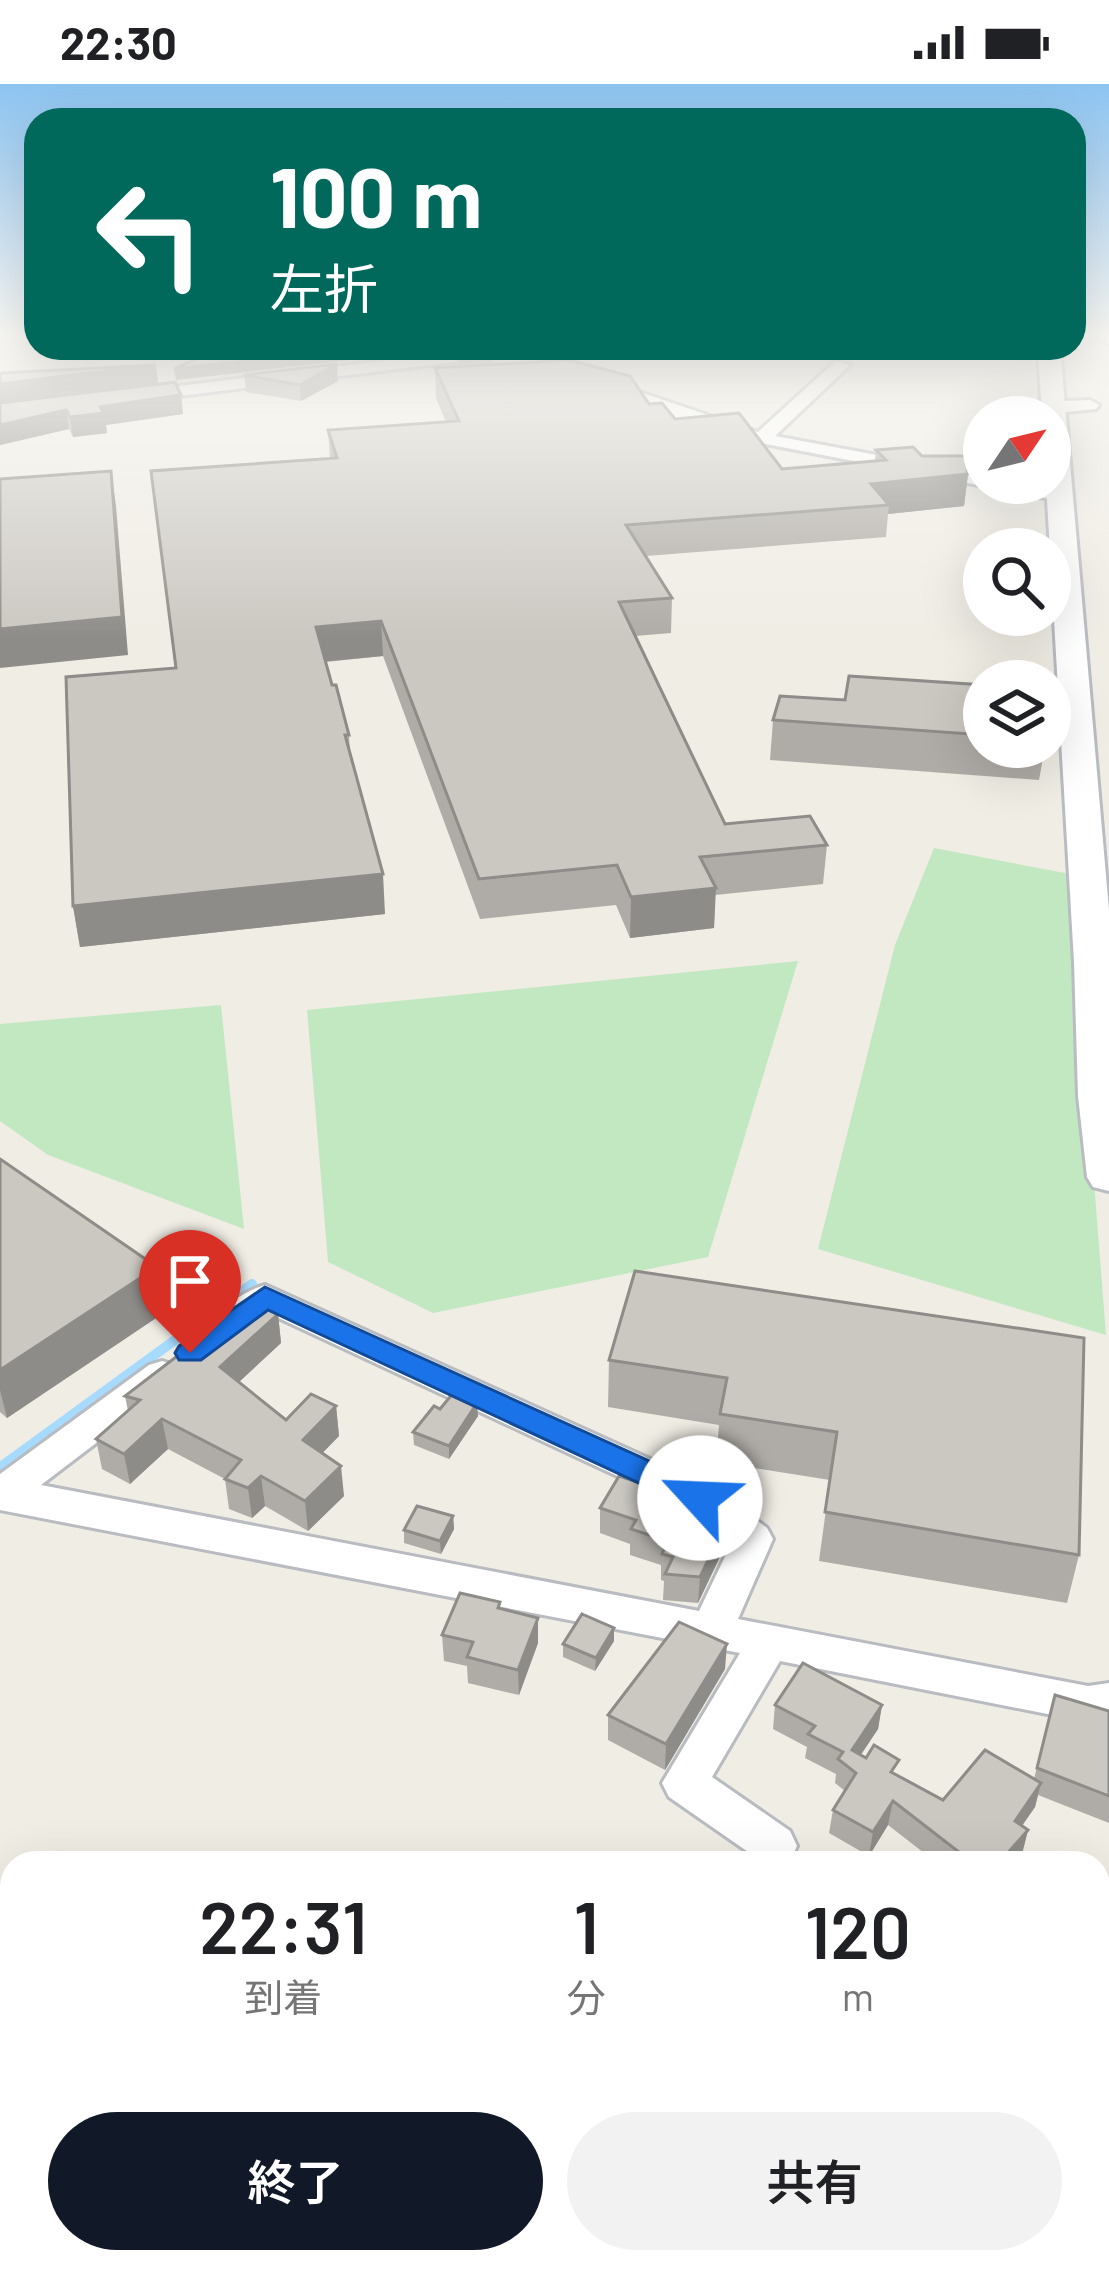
<!DOCTYPE html>
<html lang="ja">
<meta charset="utf-8">
<style>
:root{--surface:#fff;--page:#f2f2f2;--text:#202124;--muted:#757577;--accent:#111827}
body{margin:0;font-family:Barlow,"Noto Sans JP",sans-serif;background:var(--page);color:var(--text);height:100vh;display:flex;flex-direction:column;font-size:45px;white-space:nowrap}
*{box-sizing:border-box;margin:0}
p{font-size:39px;color:var(--muted)}
.icon{flex:none;width:66px;height:66px;fill:none;stroke:currentColor;stroke-width:2;stroke-linecap:round;stroke-linejoin:round}
.map{position:relative;flex:1;overflow:hidden}
.side{position:absolute;left:0px;top:1767px;width:1110px;height:423px;display:flex;flex-direction:column;background:var(--surface);border-radius:36px 36px 0 0;box-shadow:0 12px 48px #0002}
.side>*{flex:none}
.banner{position:absolute;left:24px;top:24px;width:1062px;height:252px;border-radius:36px;box-shadow:0 12px 48px #0002;background:#00695c;color:#fff;overflow:hidden}
.needle{width:78px;rotate:55deg}
.tools{position:absolute;left:963px;top:312px;display:grid;gap:24px}
.tools a{display:grid;place-items:center;width:108px;height:108px;border-radius:50%;background:var(--surface);box-shadow:0 12px 48px #0002;font-size:60px}
.pin{position:absolute;display:grid;place-items:center;width:102px;height:102px;color:#fff;margin:-123px -51px;border-radius:50% 50% 50% 0;rotate:-45deg;box-shadow:0 0 12px #0007}
.pin .icon{rotate:45deg}
.me{position:absolute;width:132px;margin:-66px;rotate:295deg;stroke-linejoin:round;filter:drop-shadow(0 0 9px #0008)}
.turn{display:flex;align-items:center;gap:42px;height:252px;padding:0 48px;font-size:54px}
.turn .icon{width:156px;height:156px;stroke-width:2.5}
.turn b{display:block;font-size:84px;line-height:102px}
.eta{display:flex;justify-content:space-evenly;align-items:center;height:204px;text-align:center}
.eta b{font-size:72px;font-weight:600;line-height:84px}
.cta{display:flex;gap:24px;margin-top:auto;padding:24px 48px}
.cta a{flex:1;height:138px;border-radius:72px;background:var(--accent);color:#fff;font-size:48px;font-weight:600;line-height:138px;text-align:center}
.cta a+a{background:var(--page);color:var(--text)}
.status{display:flex;justify-content:space-between;align-items:center;height:84px;padding:0 60px;background:var(--surface);direction:ltr}
.status svg{height:33px;fill:currentColor}
.map>svg:first-child{display:block}
.green{fill:#c2e8c1}
.lines{fill:none;stroke-linecap:round;stroke-linejoin:round}
.stream{stroke:#a6dbff;stroke-width:10}
.street-casing{stroke:#b8bbbf;stroke-width:6}
.secondary-casing{stroke:#b9bcc2;stroke-width:6}
.street{fill:#fff;fill-rule:evenodd}
.secondary{fill:#fff;fill-rule:evenodd}
.wall{fill:#afaca7}
.shaded-wall{fill:#8e8c88}
.building{fill:#cbc8c2;stroke:#8e8c88;stroke-width:3}
.route{fill:#1a73e8;stroke:#114b97;stroke-width:3}
</style>
<div class="status"><b>22:30</b><svg viewBox="0 0 49 12"><path d="M0 12V9h3v3zM5 12V6h3v6zM10 12V3h3v9zM15 12V0h3v12zM26 1h20v11H26zM47 4h2v5h-2z"/></svg></div>
<div class="map">
<svg width="1109" height="2189" viewBox="0 0 1109 2189">
<rect width="100%" height="100%" fill="#f0ede5"/>
<g class="green">
<path d="M 934,764 L 1070,790 L 1106,1251 L 818,1165 L 895,861 Z"/>
<path d="M 798,877 L 708,1173 L 433,1229 L 328,1178 L 307,926 Z"/>
<path d="M 221,921 L 244,1145 L 48,1071 L 0,1037 L 0,940 Z"/>
</g>
<g class="lines">
<path class="stream" d="M 2,1382 L 252,1200"/>
<defs>
<g id="street">
<path d="M 1091,247 L 1109,247 L 1109,260 Z"/>
<path d="M 487,264 L 535,264 L 527,269 L 139,317 L 130,312 L 139,307 Z"/>
<path d="M 836,277 L 850,281 L 775,352 L 984,391 L 984,399 L 1026,399 L 1071,411 L 1061,417 L 755,358 L 661,330 L 619,310 L 634,306 L 758,348 Z"/>
<path d="M 1090,316 L 1099,321 L 1096,325 L 1015,333 L 1039,318 Z"/>
<path d="M 265,1201 L 714,1404 L 767,1444 L 773,1455 L 738,1535 L 1088,1602 L 1109,1599 L 1109,1635 L 1088,1638 L 780,1577 L 712,1693 L 790,1747 L 797,1762 L 790,1777 L 764,1779 L 669,1713 L 662,1699 L 740,1569 L 0,1426 L 0,1390 L 149,1281 L 162,1277 L 175,1281 L 180,1290 L 175,1299 L 41,1401 L 699,1527 L 731,1460 L 686,1424 L 268,1229 C 249,1243 234,1261 209,1254 L 204,1245 C 216,1226 244,1207 265,1201 Z"/>
<path d="M 1109,1797 L 1109,1846 L 1098,1850 L 1098,1802 Z"/>
<path d="M 0,1809 L 12,1812 L 12,1856 L 0,1853 Z"/>
<path d="M 83,2178 L 144,2178 L 140,2189 L 78,2189 Z"/>
<path d="M 1009,2178 L 1063,2178 L 1064,2189 L 1008,2189 Z"/>
</g>
<path id="secondary" d="M 1038,264 L 1060,264 L 1109,826 L 1109,1107 L 1093,1103 L 1087,1093 L 1078,1012 L 1074,878 L 1046,399 L 1050,399 L 1050,333 L 1042,333 Z"/>
</defs>
<use href="#street" class="street-casing"/>
<use href="#secondary" class="secondary-casing"/>
<use href="#street" class="street"/>
<use href="#secondary" class="secondary"/>
</g>
<g class="wall">
<path d="M 494,264 L 493,281 L 649,320 L 675,335 L 782,385 L 875,376 L 876,366 L 922,372 L 968,390 L 964,422 L 888,430 L 886,453 L 646,472 L 672,514 L 671,549 L 635,552 L 725,740 L 827,761 L 823,800 L 715,811 L 714,844 L 630,854 L 616,821 L 480,835 L 383,572 L 326,578 L 349,651 L 350,671 L 385,830 L 80,863 L 73,822 L 176,584 L 330,374 L 328,346 L 446,338 L 436,314 L 435,284 L 462,283 L 458,282 L 457,266 Z"/>
<path d="M 156,281 L 158,300 L 181,311 L 183,330 L 106,341 L 107,349 L 73,353 L 69,345 L 0,361 L 0,290 Z"/>
<path d="M 244,291 L 338,297 L 301,317 L 246,308 Z"/>
<path d="M 984,601 L 984,663 L 1045,663 L 1039,696 L 770,676 L 773,636 L 845,616 Z"/>
<path d="M 0,1075 L 165,1228 L 7,1334 L 0,1328 Z"/>
<path d="M 635,1187 L 1079,1471 L 1067,1519 L 819,1477 L 830,1396 L 716,1378 L 719,1341 L 608,1323 L 609,1276 Z"/>
<path d="M 278,1230 L 281,1259 L 239,1298 L 286,1336 L 336,1322 L 339,1352 L 322,1369 L 344,1412 L 308,1447 L 265,1422 L 252,1434 L 229,1425 L 225,1395 L 168,1365 L 130,1400 L 102,1385 L 96,1355 L 128,1327 L 125,1312 Z"/>
<path d="M 440,1325 L 478,1332 L 449,1375 L 414,1361 L 413,1348 Z"/>
<path d="M 600,1424 L 705,1429 L 727,1437 L 725,1462 L 698,1519 L 663,1516 L 664,1497 L 661,1496 L 661,1481 L 630,1471 L 630,1460 L 600,1449 Z"/>
<path d="M 453,1432 L 454,1445 L 441,1470 L 404,1459 L 404,1446 Z"/>
<path d="M 500,1525 L 538,1534 L 538,1559 L 519,1611 L 468,1599 L 467,1582 L 444,1577 L 442,1551 Z"/>
<path d="M 614,1544 L 614,1557 L 595,1587 L 563,1573 L 563,1560 Z"/>
<path d="M 725,1585 L 665,1686 L 608,1656 L 608,1631 Z"/>
<path d="M 1055,1611 L 1109,1627 L 1109,1739 L 1038,1711 L 1035,1723 L 1022,1742 L 1028,1746 L 1022,1770 L 1014,1779 L 937,1779 L 888,1741 L 869,1772 L 829,1749 L 833,1726 L 845,1707 L 835,1699 L 836,1690 L 805,1674 L 807,1663 L 773,1645 L 775,1621 L 882,1621 L 878,1645 L 861,1671 L 943,1716 L 1034,1695 Z"/>
<path d="M 12,2042 L 12,2119 L 0,2109 L 0,2055 Z"/>
<path d="M 1104,2089 L 1109,2090 L 1109,2189 L 1091,2189 L 1091,2178 L 1098,2178 L 1098,2105 Z"/>
<path d="M 110,2178 L 229,2178 L 241,2189 L 113,2189 Z"/>
</g>
<g class="shaded-wall">
<path d="M 362,264 L 457,264 L 176,296 L 174,285 Z"/>
<path d="M 337,280 L 338,297 L 301,317 L 300,301 Z"/>
<path d="M 156,281 L 158,300 L 0,319 L 0,300 Z"/>
<path d="M 181,311 L 183,330 L 106,341 L 107,349 L 73,353 L 70,333 L 100,323 Z"/>
<path d="M 66,326 L 69,345 L 0,361 L 0,341 Z"/>
<path d="M 111,387 L 116,422 L 128,571 L 0,584 L 0,545 Z"/>
<path d="M 968,390 L 964,422 L 888,430 L 889,421 L 871,400 Z"/>
<path d="M 381,537 L 383,572 L 319,578 L 316,543 Z"/>
<path d="M 383,790 L 385,830 L 80,863 L 73,822 Z"/>
<path d="M 716,804 L 714,844 L 630,854 L 631,813 Z"/>
<path d="M 157,1183 L 165,1228 L 7,1334 L 0,1306 L 0,1286 Z"/>
<path d="M 278,1230 L 281,1259 L 224,1312 L 220,1283 Z"/>
<path d="M 477,1319 L 478,1332 L 449,1375 L 449,1362 Z"/>
<path d="M 336,1322 L 339,1352 L 306,1386 L 303,1356 Z"/>
<path d="M 162,1335 L 168,1365 L 130,1400 L 124,1370 Z"/>
<path d="M 341,1382 L 344,1412 L 308,1447 L 305,1417 Z"/>
<path d="M 261,1392 L 265,1422 L 252,1434 L 248,1404 Z"/>
<path d="M 453,1432 L 454,1445 L 441,1470 L 440,1457 Z"/>
<path d="M 727,1437 L 725,1462 L 698,1519 L 700,1493 Z"/>
<path d="M 538,1534 L 538,1559 L 519,1611 L 518,1586 Z"/>
<path d="M 614,1544 L 614,1557 L 595,1587 L 596,1574 Z"/>
<path d="M 727,1560 L 725,1585 L 665,1686 L 666,1660 Z"/>
<path d="M 882,1621 L 878,1645 L 851,1685 L 852,1666 Z"/>
<path d="M 1041,1699 L 1035,1723 L 1009,1760 L 1015,1737 Z"/>
<path d="M 893,1717 L 888,1741 L 869,1772 L 873,1748 Z"/>
<path d="M 1028,1746 L 1022,1770 L 1014,1779 L 999,1779 Z"/>
</g>
<g class="building">
<path d="M 220,264 L 362,264 L 174,285 Z"/>
<path d="M 470,264 L 493,264 L 492,272 L 457,266 Z"/>
<path d="M 569,276 L 630,292 L 649,320 L 662,319 L 675,335 L 739,329 L 782,385 L 886,376 L 876,366 L 913,363 L 922,372 L 966,372 L 968,390 L 871,400 L 889,421 L 626,441 L 672,514 L 619,518 L 725,740 L 810,732 L 827,761 L 700,773 L 716,804 L 631,813 L 617,781 L 479,795 L 381,537 L 316,543 L 332,601 L 336,601 L 349,651 L 345,651 L 383,790 L 73,822 L 66,593 L 176,584 L 151,387 L 337,374 L 328,346 L 459,337 L 435,284 Z"/>
<path d="M 337,280 L 300,301 L 244,291 Z"/>
<path d="M 156,281 L 0,300 L 0,290 L 2,289 Z"/>
<path d="M 175,298 L 181,311 L 100,323 L 104,329 L 70,333 L 66,326 L 0,341 L 0,319 Z"/>
<path d="M 111,387 L 122,533 L 0,545 L 0,395 Z"/>
<path d="M 849,592 L 984,601 L 984,651 L 773,636 L 780,612 L 845,616 Z"/>
<path d="M 0,1075 L 157,1183 L 0,1286 Z"/>
<path d="M 635,1187 L 1084,1254 L 1079,1471 L 825,1428 L 837,1348 L 720,1330 L 727,1294 L 609,1276 Z"/>
<path d="M 249,1217 L 278,1230 L 220,1283 L 286,1336 L 311,1310 L 336,1322 L 303,1356 L 341,1382 L 305,1417 L 261,1392 L 248,1404 L 225,1395 L 241,1376 L 162,1335 L 124,1370 L 96,1355 L 140,1316 L 125,1312 Z"/>
<path d="M 454,1308 L 477,1319 L 449,1362 L 413,1348 L 434,1322 L 440,1325 Z"/>
<path d="M 619,1392 L 705,1420 L 701,1427 L 727,1437 L 700,1493 L 665,1490 L 673,1473 L 662,1470 L 667,1457 L 631,1445 L 636,1436 L 600,1424 Z"/>
<path d="M 417,1422 L 453,1432 L 440,1457 L 404,1446 Z"/>
<path d="M 460,1509 L 500,1518 L 498,1524 L 538,1534 L 518,1586 L 467,1573 L 473,1558 L 442,1551 Z"/>
<path d="M 582,1530 L 614,1544 L 596,1574 L 563,1560 Z"/>
<path d="M 679,1538 L 727,1560 L 666,1660 L 608,1631 Z"/>
<path d="M 803,1579 L 882,1621 L 852,1666 L 866,1674 L 874,1661 L 899,1676 L 891,1688 L 943,1716 L 985,1666 L 1041,1699 L 1015,1737 L 1028,1746 L 999,1779 L 973,1779 L 893,1717 L 873,1748 L 833,1726 L 856,1689 L 838,1675 L 843,1668 L 808,1650 L 815,1642 L 775,1621 Z"/>
<path d="M 1055,1611 L 1109,1627 L 1109,1712 L 1037,1684 Z"/>
<path d="M 12,2042 L 12,2103 L 0,2094 L 0,2055 Z"/>
<path d="M 1104,2089 L 1109,2090 L 1109,2186 L 1104,2185 Z"/>
<path d="M 0,2167 L 20,2189 L 0,2189 Z"/>
<path d="M 114,2178 L 229,2178 L 241,2189 L 124,2189 Z"/>
</g>
<linearGradient id="sky" x2="0" y2="1"><stop stop-color="#8dc4f1"/><stop offset="0.45" stop-color="#f8f7f3"/><stop offset="1" stop-color="#f8f7f3" stop-opacity="0"/></linearGradient>
<rect width="1109" height="554" fill="url(#sky)"/>
<path class="route" d="M 265,1203 L 711,1405 L 716,1414 L 711,1422 L 688,1422 L 268,1226 L 201,1276 L 179,1276 L 175,1269 L 179,1262 Z"/>
</svg>
<div class="tools">
<a><svg class="needle" viewBox="-14 -14 28 28"><path d="M0-13l5 13h-10z" fill="#e53935"/><path d="M0 13l5-13h-10z" fill="#757577"/></svg></a>
<a><svg class="icon" aria-label="search" viewBox="0 0 24 24"><circle cx="10" cy="10" r="6"/><path d="M15 15l6 6"/></svg></a>
<a><svg class="icon" aria-label="layers" viewBox="0 0 24 24"><path d="M12 4l9 5-9 5-9-5zM3 14l9 5 9-5"/></svg></a>
</div>
<div class="pin" style="left:190px;top:1269px;background:#d93025"><svg class="icon" aria-label="arrive" viewBox="0 0 24 24"><path d="M6 21V4h12l-3 4 3 4H6"/></svg></div>
<svg class="me" style="left:700px;top:1414px" viewBox="-20 -20 40 40"><circle r="19" fill="#fff"/><path d="M0-13L10 11 0 6-10 11z" fill="#1a73e8"/></svg>
<div class="banner">
<div class="turn"><svg class="icon" aria-label="left" viewBox="0 0 24 24"><path d="M17 20v-9H6M10 6l-5 5 5 5"/></svg><div><b>100 m</b>左折</div></div>
</div>
<section class="side">
<div class="eta">
<div><b>22:31</b><p>到着</p></div>
<div><b>1</b><p>分</p></div>
<div><b>120</b><p>m</p></div>
</div>
<div class="cta"><a>終了</a><a>共有</a></div>
</section>
</div>
